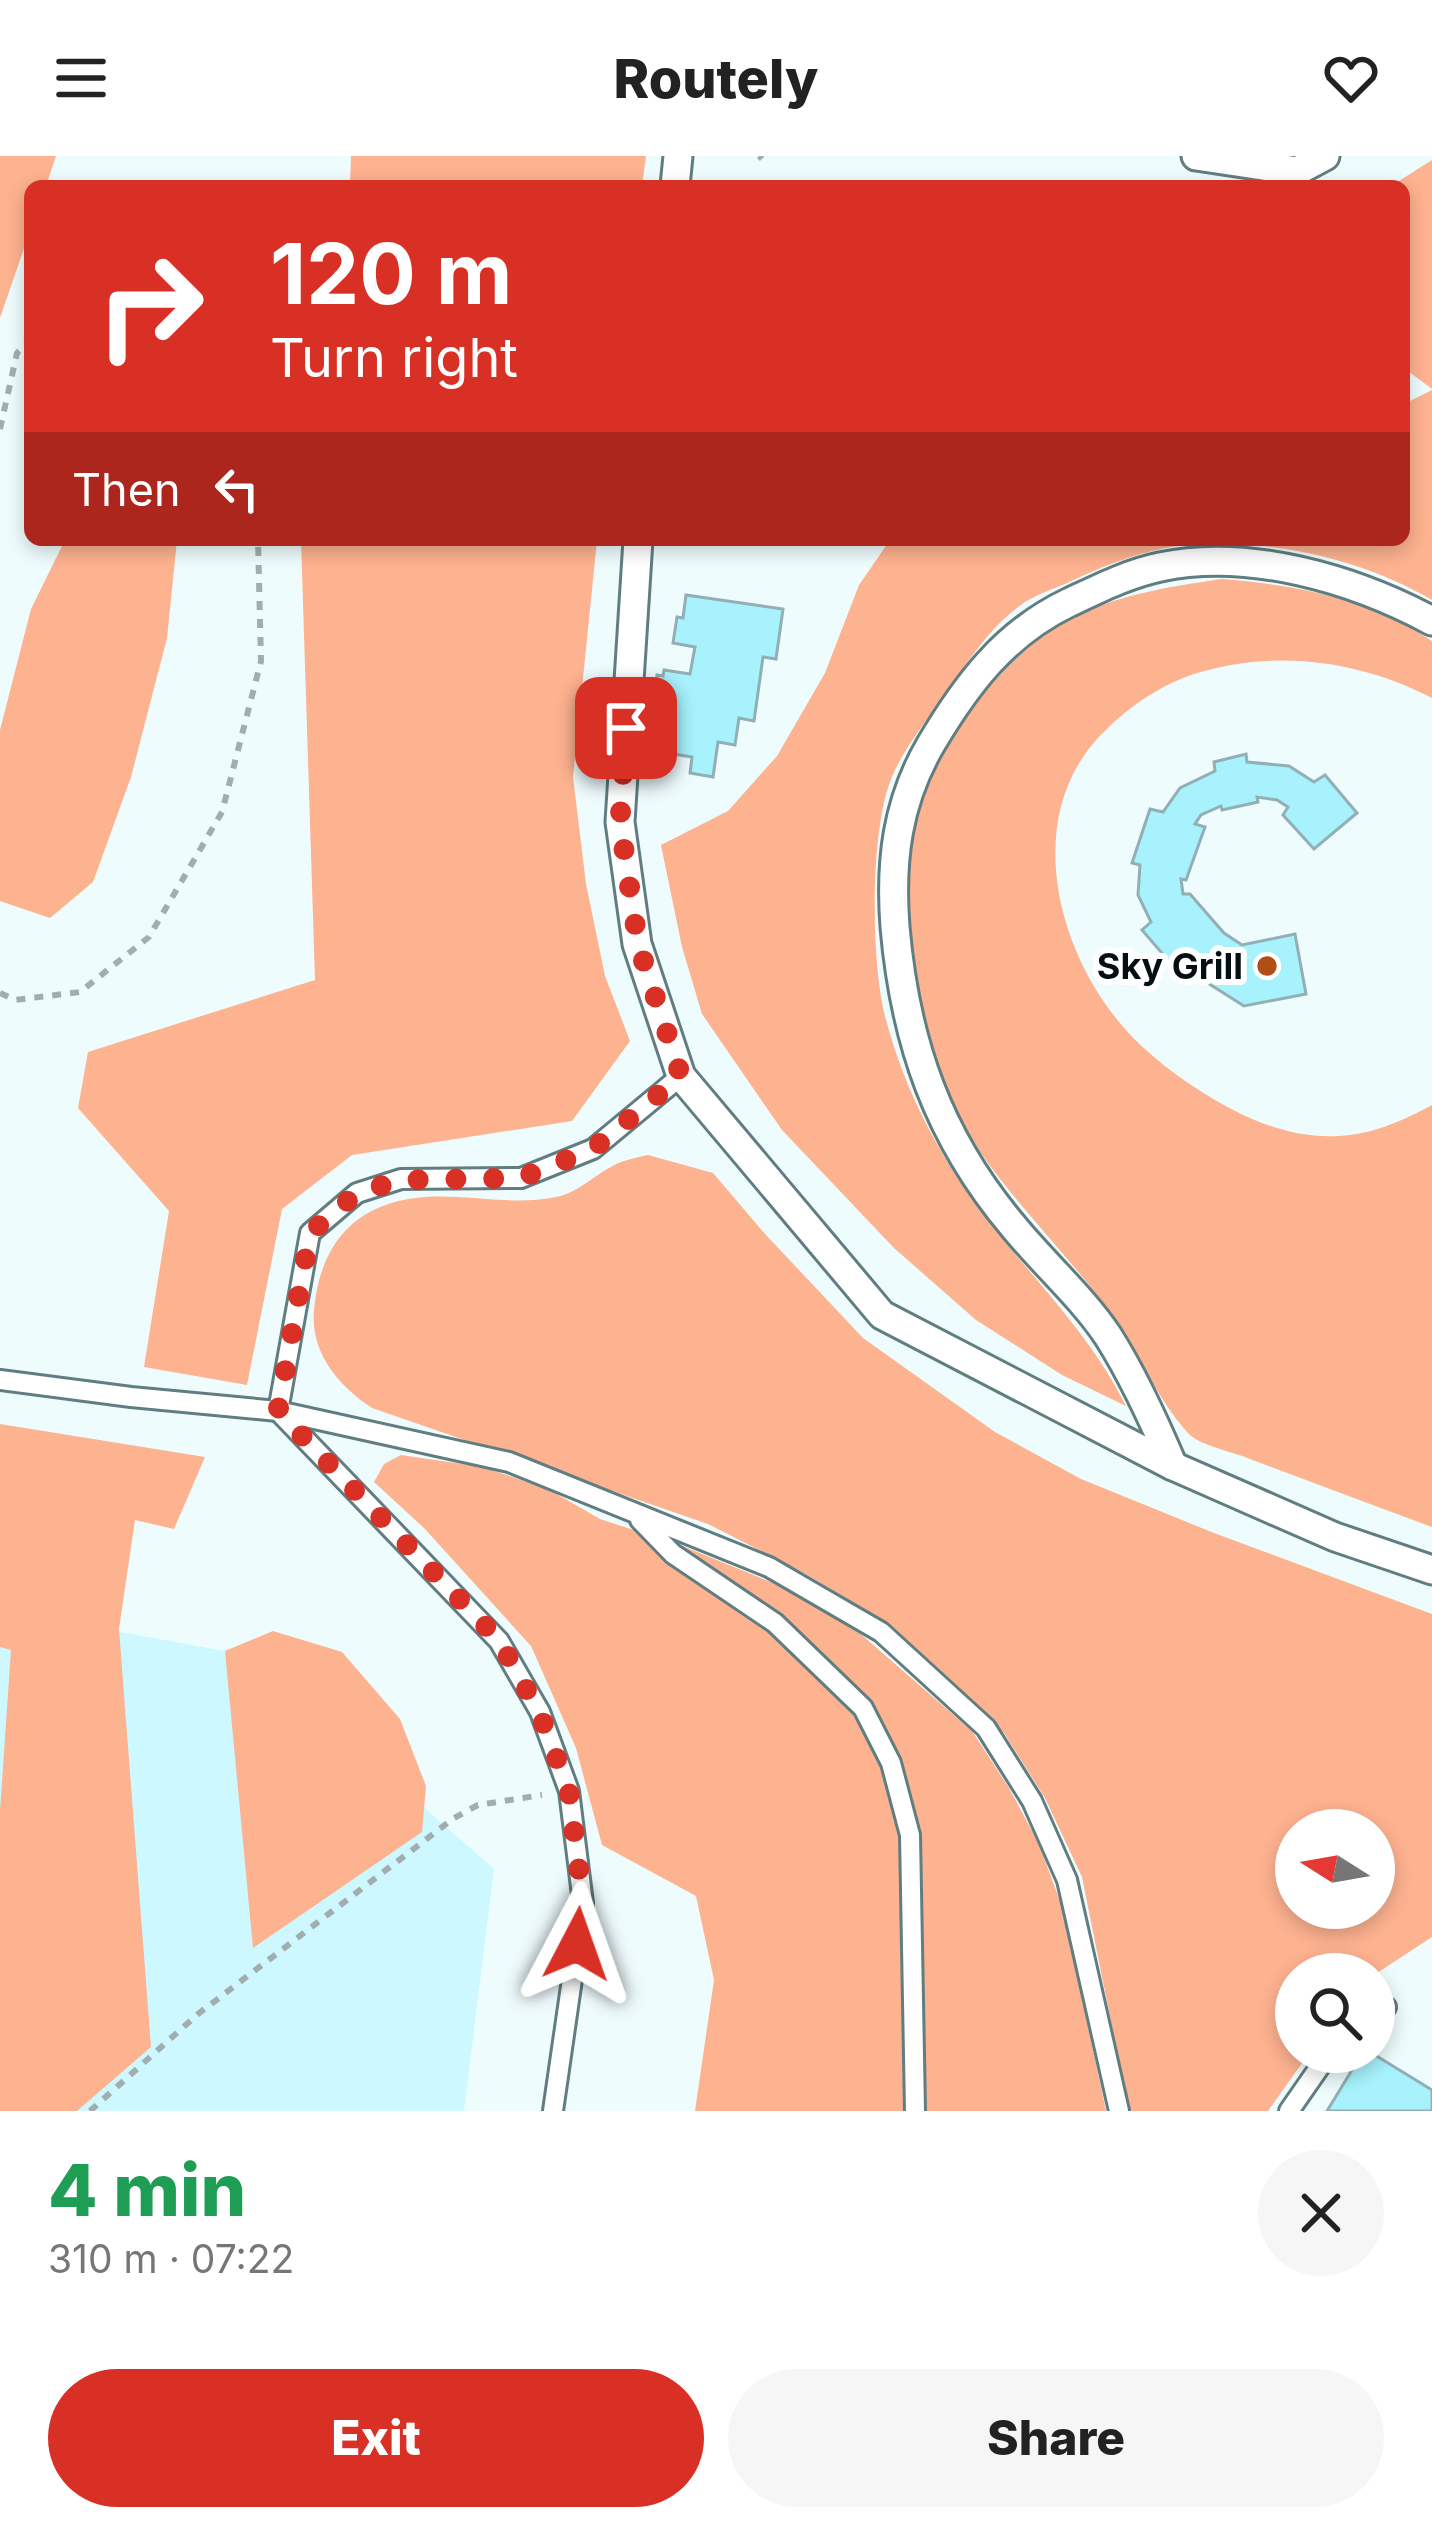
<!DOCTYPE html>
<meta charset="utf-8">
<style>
:root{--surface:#fff;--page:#f6f6f6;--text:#222;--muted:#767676;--accent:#d93025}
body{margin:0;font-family:Inter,sans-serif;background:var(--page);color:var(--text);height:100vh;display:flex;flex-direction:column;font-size:45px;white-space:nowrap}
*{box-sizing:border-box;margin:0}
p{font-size:39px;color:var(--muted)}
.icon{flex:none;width:66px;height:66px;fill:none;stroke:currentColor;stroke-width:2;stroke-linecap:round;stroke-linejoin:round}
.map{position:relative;height:1955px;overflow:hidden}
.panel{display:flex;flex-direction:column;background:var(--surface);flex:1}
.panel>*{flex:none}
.guide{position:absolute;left:24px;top:24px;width:1386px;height:366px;border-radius:18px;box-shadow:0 6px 18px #0003;background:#d93025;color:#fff;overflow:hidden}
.needle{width:78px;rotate:281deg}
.controls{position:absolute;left:1275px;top:1653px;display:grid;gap:24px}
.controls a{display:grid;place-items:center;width:120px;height:120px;border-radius:50%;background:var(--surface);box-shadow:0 6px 18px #0003;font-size:60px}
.pin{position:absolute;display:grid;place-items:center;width:102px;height:102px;color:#fff;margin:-51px;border-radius:24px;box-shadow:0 6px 18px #0006}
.me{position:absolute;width:132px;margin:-66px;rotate:4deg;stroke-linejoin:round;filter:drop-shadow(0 0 9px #0008)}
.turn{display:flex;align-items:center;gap:42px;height:252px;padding:0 48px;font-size:54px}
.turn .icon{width:156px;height:156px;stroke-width:2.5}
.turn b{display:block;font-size:84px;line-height:102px}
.then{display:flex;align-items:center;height:114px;padding:0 48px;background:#0003;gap:24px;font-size:45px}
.round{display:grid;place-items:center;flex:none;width:126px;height:126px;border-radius:63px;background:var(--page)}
.summary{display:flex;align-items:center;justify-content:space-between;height:204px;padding:0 48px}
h1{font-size:72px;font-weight:800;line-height:90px;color:#1e9e55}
.action{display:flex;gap:24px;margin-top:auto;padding:24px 48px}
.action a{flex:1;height:138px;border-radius:72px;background:var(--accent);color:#fff;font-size:48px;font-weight:800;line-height:138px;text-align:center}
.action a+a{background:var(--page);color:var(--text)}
header{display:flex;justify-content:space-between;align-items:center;height:156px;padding:0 48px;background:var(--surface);font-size:54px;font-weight:800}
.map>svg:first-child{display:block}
.built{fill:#cef8ff}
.forest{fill:#fdb290;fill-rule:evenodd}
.building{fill:#a7f2fd;stroke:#91afb4;stroke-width:3}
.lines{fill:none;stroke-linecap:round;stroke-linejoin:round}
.service-casing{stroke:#607e82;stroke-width:24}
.pedestrian-casing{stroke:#607e82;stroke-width:33}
.path{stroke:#a1adaf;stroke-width:6;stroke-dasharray:9 9;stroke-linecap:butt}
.service{stroke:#fff;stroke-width:18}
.pedestrian{stroke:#fff;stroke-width:27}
.route{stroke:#d93025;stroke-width:21;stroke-dasharray:0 37.8}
.poi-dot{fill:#b14e15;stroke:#fff;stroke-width:4.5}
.labels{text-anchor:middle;stroke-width:12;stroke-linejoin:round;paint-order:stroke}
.poi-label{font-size:36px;font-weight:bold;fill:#050f11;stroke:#fff;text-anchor:end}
</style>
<header><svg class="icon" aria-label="menu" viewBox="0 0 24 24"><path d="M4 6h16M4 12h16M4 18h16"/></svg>Routely<svg class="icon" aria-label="heart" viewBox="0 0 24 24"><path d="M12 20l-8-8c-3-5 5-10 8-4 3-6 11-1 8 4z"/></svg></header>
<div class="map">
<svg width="1432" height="1955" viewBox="0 0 1432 1955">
<rect width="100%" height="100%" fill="#effcfe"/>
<path class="built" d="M 0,1454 L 252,1500 L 494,1713 L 464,1955 L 0,1955 Z"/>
<g class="forest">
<path d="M 0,0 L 56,0 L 46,30 L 30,30 L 30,75 L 0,162 Z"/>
<path d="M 351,0 L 646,0 L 642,30 L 350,30 Z"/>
<path d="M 1432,4 L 1432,233 L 1404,212 L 1404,30 L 1391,30 Z"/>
<path d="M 1432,234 L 1432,444 C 1361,402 1261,380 1178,390 C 1140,395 1101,411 1067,427 C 1053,433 1038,438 1025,446 C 995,466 973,498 953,527 C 932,558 903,591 890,626 C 870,680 871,805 885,860 C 906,941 945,1011 997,1076 C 1043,1133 1094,1185 1126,1250 L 1062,1219 L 976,1164 L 894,1092 L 782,974 L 702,858 L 682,791 L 661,689 L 728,655 L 777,600 L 825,517 L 859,429 L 890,384 L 1404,384 L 1404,248 Z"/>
<path d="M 65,384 L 177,384 L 167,482 L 131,621 L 93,726 L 50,762 L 0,745 L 0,574 L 31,453 Z"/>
<path d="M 301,384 L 597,384 L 573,621 L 586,728 L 605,820 L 630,885 L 572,965 L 352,999 L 282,1053 L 247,1229 L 144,1211 L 169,1055 L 78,952 L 88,896 L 315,824 Z"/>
<path d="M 1222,423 C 1296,429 1369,442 1432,485 L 1432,542 C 1359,504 1273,493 1194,518 C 1156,531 1124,554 1097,583 C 1023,665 1057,796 1125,873 C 1149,900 1179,922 1210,941 C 1248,964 1292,983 1339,980 C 1374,978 1402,965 1432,949 L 1432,1371 C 1370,1348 1308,1325 1245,1301 C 1229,1295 1199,1289 1188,1277 C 1156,1242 1137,1193 1109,1155 C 1048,1072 975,1013 935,913 C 909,849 900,740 912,671 C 927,595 1011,487 1082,457 C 1127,437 1174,430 1222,423 Z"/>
<path d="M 648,999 L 713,1017 L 766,1079 L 863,1182 L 995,1276 L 1081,1323 L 1214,1377 L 1432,1458 L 1432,1781 L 1374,1819 L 1296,1818 L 1296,1896 L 1310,1896 L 1268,1955 L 1129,1955 L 1082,1721 L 1045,1642 L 1004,1577 L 950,1524 L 880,1462 L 804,1417 L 708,1368 L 372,1252 C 339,1230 310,1197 314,1154 C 320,1087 356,1046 425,1041 C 468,1038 513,1050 556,1041 C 581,1036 598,1015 621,1006 C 629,1003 639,1001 648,999 ZM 1296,1674 L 1374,1674 L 1374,1752 L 1296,1752 Z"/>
<path d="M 0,1268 L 205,1301 L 174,1373 L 135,1364 L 119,1473 L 151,1891 L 77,1955 L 0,1955 L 0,1655 L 11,1494 L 0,1491 Z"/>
<path d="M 401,1299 L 483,1311 L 548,1333 L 600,1363 L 680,1389 L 805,1440 L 855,1473 L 972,1575 L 1009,1632 L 1039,1688 L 1065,1759 L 1106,1955 L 695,1955 L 714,1824 L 696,1740 L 602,1689 L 576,1592 L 531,1490 L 424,1372 L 374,1326 L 384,1308 Z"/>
<path d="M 273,1475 L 342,1496 L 400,1563 L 426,1630 L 422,1676 L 253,1792 L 225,1495 Z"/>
</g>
<g class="building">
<path d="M 686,439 L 783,453 L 776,503 L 763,501 L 754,565 L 739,562 L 735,589 L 718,586 L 713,621 L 690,617 L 692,601 L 648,594 L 651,578 L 655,579 L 659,549 L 653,548 L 657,519 L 663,520 L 664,514 L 690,518 L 695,491 L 673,487 L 677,461 L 683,462 Z"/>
<path d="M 1246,598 L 1247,606 L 1289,610 L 1314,626 L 1325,619 L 1357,657 L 1314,693 L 1283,659 L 1288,651 L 1277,644 L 1257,641 L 1258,646 L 1222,654 L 1221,650 L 1201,659 L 1195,668 L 1205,671 L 1186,724 L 1181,723 L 1183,738 L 1190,738 L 1224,777 L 1242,789 L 1295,778 L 1306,838 L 1244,850 L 1187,814 L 1179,817 L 1142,774 L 1151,766 L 1138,739 L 1140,709 L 1132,707 L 1150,653 L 1163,656 L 1180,632 L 1215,615 L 1214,606 Z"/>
<path d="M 1363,1896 L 1370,1896 L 1432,1934 L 1432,1955 L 1327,1955 Z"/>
</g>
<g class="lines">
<defs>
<g id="service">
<path d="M 0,1224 L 131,1241 L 278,1255 L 509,1306 L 769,1411 L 881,1476 L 986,1572 L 1032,1645 L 1067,1724 L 1119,1955"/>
<path d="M 640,1364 L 673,1398 L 775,1467 L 863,1552 L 891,1607 L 910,1679 L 915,1955"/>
<path d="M 1374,1854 L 1386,1851"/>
<path d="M 553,1955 L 583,1747 L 569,1635 L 540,1556 L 499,1485 L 278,1255 L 310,1077 L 357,1037 L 401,1023 L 521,1022 L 593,993 L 681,920"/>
<path d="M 1289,1955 L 1330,1896"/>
</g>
<g id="pedestrian">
<path d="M 1196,0 L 1297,15 L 1325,0"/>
<path d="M 675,30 L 678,0"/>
<path d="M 638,384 L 620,666 L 637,788 L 681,920 L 882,1159 L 1173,1310 L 1335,1381 L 1432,1414"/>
<path d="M 1173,1310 C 1154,1265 1134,1221 1108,1180 C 1082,1141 1043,1107 1013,1070 C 938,981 905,886 895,771 C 890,705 897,646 931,588 C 966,529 1004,478 1068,447 C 1098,433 1127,418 1160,411 C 1249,392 1354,423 1432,465"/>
</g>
</defs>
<use href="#service" class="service-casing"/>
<use href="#pedestrian" class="pedestrian-casing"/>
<g class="path">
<path d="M 759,0 L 762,3"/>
<path d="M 0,273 L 17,197 L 30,184"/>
<path d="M 0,837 L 15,844 L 80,836 L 149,781 L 222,656 L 261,505 L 258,384"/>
<path d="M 90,1955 L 198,1858 L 454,1662 L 478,1649 L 542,1639"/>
</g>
<use href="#service" class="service"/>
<use href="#pedestrian" class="pedestrian"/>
</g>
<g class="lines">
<path class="route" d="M 577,1788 L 583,1747 L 569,1635 L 539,1556 L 499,1484 L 278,1255 L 310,1077 L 357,1037 L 401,1024 L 521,1022 L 593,993 L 681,920 L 638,788 L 620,666 L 626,572"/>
</g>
<circle class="poi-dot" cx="1267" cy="810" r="12"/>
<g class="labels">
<g class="poi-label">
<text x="1243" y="823">Sky Grill</text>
</g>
</g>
</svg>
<div class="controls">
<a><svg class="needle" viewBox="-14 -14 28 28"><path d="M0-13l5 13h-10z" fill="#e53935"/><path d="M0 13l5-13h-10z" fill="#767676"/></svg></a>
<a><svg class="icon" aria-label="search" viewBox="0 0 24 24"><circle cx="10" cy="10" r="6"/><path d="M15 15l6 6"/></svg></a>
</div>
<div class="pin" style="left:626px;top:572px;background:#d93025"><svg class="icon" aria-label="arrive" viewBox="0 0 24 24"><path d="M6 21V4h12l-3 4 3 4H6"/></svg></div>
<svg class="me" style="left:577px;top:1788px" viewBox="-20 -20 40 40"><path d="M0-17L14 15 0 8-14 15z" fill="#d93025" stroke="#fff" stroke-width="4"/></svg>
<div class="guide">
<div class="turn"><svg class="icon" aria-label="right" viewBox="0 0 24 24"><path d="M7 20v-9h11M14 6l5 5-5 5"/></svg><div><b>120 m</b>Turn right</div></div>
<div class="then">Then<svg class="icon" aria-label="left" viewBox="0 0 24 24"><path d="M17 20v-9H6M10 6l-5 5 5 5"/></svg></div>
</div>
</div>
<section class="panel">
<div class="summary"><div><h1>4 min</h1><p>310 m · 07:22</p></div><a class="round"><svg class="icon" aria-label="close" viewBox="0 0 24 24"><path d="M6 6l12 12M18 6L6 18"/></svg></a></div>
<div class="action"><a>Exit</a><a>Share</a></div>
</section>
